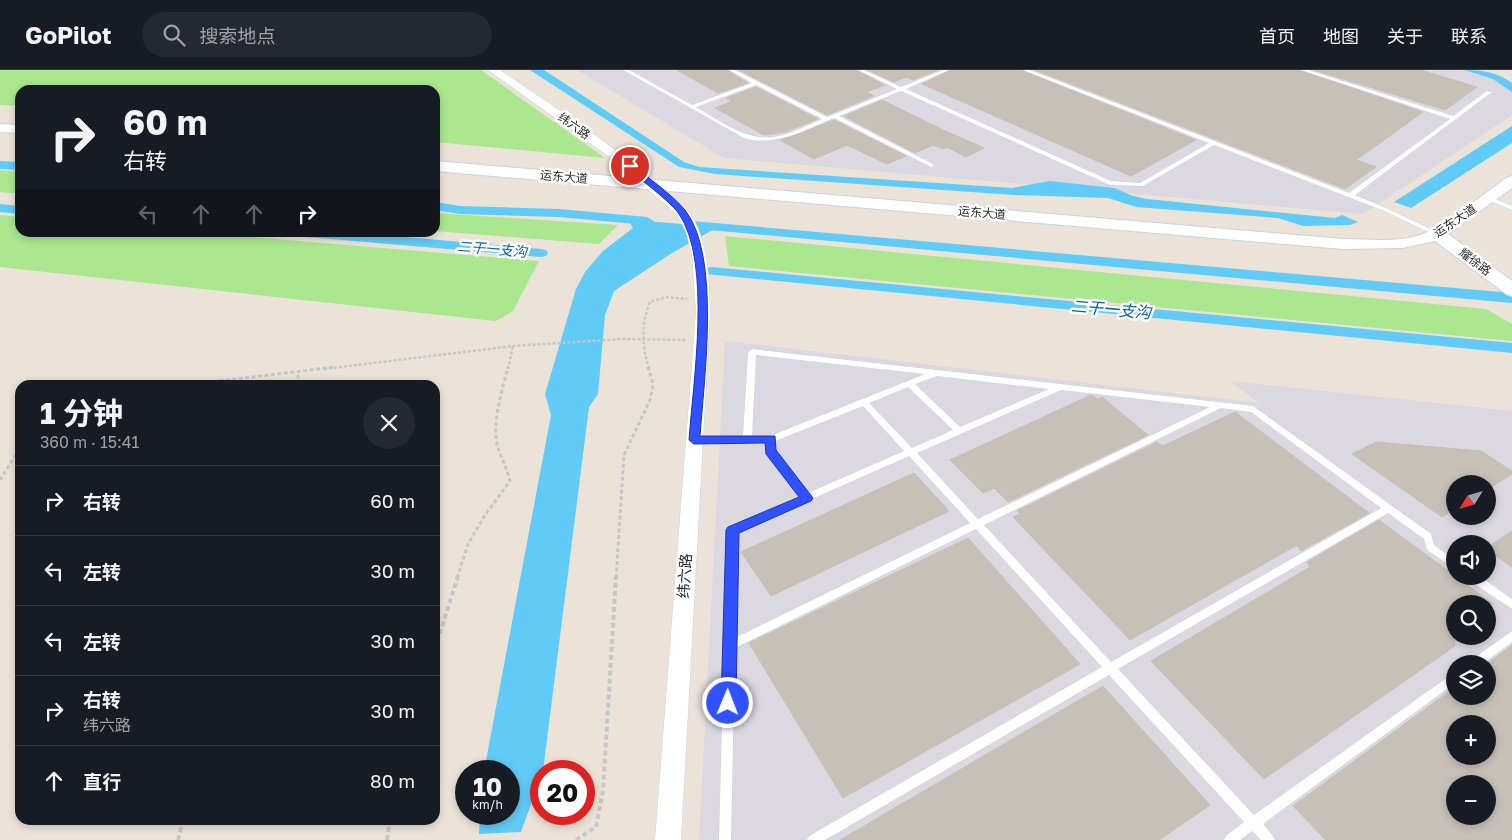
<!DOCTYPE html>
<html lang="zh">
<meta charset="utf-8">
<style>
:root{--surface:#171b24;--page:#242831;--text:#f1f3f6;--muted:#9ea1a6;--line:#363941}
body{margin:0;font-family:"Golos Text","Noto Sans SC",sans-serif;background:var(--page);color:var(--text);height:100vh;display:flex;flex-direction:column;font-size:19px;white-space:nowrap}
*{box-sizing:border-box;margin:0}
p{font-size:16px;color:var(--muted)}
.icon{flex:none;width:28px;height:28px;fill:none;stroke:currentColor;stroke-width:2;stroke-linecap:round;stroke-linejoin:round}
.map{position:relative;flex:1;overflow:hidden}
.drawer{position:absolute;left:15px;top:310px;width:425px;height:445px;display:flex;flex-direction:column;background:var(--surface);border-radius:15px;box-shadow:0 2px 8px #0003}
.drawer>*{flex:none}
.guide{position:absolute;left:15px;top:15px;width:425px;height:152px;border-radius:15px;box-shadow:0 2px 8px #0003;background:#171b24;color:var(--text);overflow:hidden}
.needle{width:32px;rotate:233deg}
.controls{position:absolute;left:1446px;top:405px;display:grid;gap:10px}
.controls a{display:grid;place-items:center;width:50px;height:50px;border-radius:50%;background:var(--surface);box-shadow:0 2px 8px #0003;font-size:25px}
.speed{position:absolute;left:455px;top:690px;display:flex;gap:10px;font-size:25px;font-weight:700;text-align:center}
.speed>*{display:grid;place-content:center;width:65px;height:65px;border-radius:50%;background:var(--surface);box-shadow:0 2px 8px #0003;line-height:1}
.speed small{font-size:12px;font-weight:400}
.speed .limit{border:8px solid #d22;background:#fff;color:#111}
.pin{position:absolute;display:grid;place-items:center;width:42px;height:42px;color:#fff;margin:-21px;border:2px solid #fff;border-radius:50%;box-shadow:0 1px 5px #0007}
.me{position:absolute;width:55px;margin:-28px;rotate:1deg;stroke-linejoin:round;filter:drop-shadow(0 0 4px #0008)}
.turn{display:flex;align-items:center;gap:18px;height:105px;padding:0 25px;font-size:22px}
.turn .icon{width:65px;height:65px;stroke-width:2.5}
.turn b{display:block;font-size:35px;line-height:42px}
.lanes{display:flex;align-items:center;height:48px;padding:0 25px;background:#0003;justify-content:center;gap:25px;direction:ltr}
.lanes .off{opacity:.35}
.round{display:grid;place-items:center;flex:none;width:52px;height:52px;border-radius:26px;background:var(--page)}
.headline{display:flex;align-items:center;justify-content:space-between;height:85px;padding:0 25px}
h1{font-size:30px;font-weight:700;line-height:38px}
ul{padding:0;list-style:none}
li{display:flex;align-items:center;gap:15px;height:70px;padding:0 25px;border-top:1px solid var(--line)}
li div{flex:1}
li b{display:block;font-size:19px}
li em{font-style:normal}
header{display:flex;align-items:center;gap:30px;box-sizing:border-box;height:70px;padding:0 25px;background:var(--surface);border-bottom:1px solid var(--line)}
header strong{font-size:24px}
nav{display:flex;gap:28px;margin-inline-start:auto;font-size:18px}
.search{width:350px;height:45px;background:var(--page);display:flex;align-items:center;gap:12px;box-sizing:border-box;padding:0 18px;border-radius:28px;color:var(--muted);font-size:19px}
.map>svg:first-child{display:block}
.industrial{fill:#dbd8e2;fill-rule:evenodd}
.green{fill:#aae78e}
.water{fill:#60cbf7}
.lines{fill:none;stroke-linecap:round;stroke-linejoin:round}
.canal{fill:#60cbf7;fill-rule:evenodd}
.building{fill:#c6c0b7;stroke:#c6bfb1;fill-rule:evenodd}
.service-casing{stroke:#ccd0e2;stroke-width:1}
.minor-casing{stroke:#ccd0e2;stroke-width:1}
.tertiary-casing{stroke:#ccd0e2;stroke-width:2}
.path-far2{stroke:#c7c7c7;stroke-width:2.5;stroke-dasharray:3 2;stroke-linecap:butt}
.path-far1{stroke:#c7c7c7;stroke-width:3;stroke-dasharray:4 2.5;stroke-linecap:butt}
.path{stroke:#c7c7c7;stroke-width:4;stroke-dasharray:5 3;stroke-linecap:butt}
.service{fill:#fff;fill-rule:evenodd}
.minor{fill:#fff;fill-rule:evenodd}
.tertiary{fill:#fff;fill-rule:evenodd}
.route{fill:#3051ff;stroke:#1f35a6}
.labels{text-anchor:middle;stroke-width:5;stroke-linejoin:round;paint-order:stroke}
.far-street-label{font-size:12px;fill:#272727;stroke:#fff}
.far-water-label{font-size:14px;font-style:italic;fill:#03659f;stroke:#fff}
.street-label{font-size:15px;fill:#272727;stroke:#fff}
.water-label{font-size:16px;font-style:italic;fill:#03659f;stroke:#fff}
</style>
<header>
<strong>GoPilot</strong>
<div class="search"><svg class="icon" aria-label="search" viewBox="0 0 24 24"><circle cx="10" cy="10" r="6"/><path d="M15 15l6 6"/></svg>搜索地点</div>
<nav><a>首页</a><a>地图</a><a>关于</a><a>联系</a></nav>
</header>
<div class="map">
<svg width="1512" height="770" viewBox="0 0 1512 770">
<rect width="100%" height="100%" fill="#ebe3d7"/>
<g class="industrial">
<path d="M 577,0 L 1461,0 L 1507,13 L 1512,21 L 1512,45 L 1363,144 L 724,88 Z"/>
<path d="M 725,271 L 1259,333 L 1230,311 L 1512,341 L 1512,770 L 699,770 ZM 1455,414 L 1488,414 L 1488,446 L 1455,446 ZM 1455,474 L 1488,474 L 1488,506 L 1455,506 ZM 1455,534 L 1488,534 L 1488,566 L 1455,566 ZM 1455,594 L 1488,594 L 1488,626 L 1455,626 ZM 1455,654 L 1488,654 L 1488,686 L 1455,686 ZM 1455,714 L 1488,714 L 1488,746 L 1455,746 Z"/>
</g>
<g class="green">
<path d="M 0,0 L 481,0 L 605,88 L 435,72 L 435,20 L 20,20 L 20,36 L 0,35 Z"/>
<path d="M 0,100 L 20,102 L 20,124 L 0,122 Z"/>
<path d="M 435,143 L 618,155 L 599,174 L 435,161 Z"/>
<path d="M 0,145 L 20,147 L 20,162 L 204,163 L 539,191 L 513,241 L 496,251 L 0,197 Z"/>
<path d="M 725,166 L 1486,239 L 1512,254 L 1512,271 L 729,196 Z"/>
</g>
<g class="water">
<path d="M 530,0 L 544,0 L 684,92 L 699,97 L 1012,118 L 1050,111 L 1114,118 L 1133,126 L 1147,129 L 1335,148 L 1342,145 L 1358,152 L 1350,155 L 1303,156 L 1278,148 L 1136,137 L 1108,128 L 1014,125 L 715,104 L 679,97 Z"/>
<path d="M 1464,0 C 1484,0 1496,2 1512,13 L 1512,22 L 1493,9 Z"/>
<path d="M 1512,56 L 1512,73 L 1411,138 L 1394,132 Z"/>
<path d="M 622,149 L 718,157 L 672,183 L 614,221 L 605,245 L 598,324 L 589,337 L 543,701 L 521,762 L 479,764 L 480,744 L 509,744 L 509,701 L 484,701 L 551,345 L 545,324 L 576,219 L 585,202 L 603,181 L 633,158 L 630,153 Z"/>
</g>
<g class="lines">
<g class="canal">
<path d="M 0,91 L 20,92 L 20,100 L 0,99 Z"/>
<path d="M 435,132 L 460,136 L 559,139 L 647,147 L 654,151 L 647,155 L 559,147 L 460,144 L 435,140 Z"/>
<path d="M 0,134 L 20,136 L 20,144 L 0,142 Z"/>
<path d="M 692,151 L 1512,223 L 1512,233 L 687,158 L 685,155 L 687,152 Z"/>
<path d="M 287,162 L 350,162 L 541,179 L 546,180 L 548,183 L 546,186 L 541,187 L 294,166 Z"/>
<path d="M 711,197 L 1512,273 L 1512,283 L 706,204 L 704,201 L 706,198 Z"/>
</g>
</g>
<g class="building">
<path d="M 677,0 L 727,0 L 748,13 L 718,23 Z"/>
<path d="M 739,0 L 856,0 L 885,15 L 866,22 L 874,26 L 827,45 Z"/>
<path d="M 868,0 L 938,0 L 913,10 L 906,7 L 894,12 Z"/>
<path d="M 951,0 L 1021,0 L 1196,70 L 1131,106 L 922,14 Z"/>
<path d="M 1035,0 L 1299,0 L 1423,42 L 1356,90 L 1376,97 L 1345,119 Z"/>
<path d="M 1314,0 L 1420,0 L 1477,17 L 1445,40 Z"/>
<path d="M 756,17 L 818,49 L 785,62 L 764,65 L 715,38 L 733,31 L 726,28 Z"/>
<path d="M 882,30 L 943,60 L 984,78 L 966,87 L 947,77 L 943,79 L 933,75 L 915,83 L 844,46 Z"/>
<path d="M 834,50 L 906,86 L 887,94 L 847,75 L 814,89 L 780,70 Z"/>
<path d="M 1091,325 L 1098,329 L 1102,327 L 1148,365 L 1008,432 L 994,418 L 983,423 L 950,390 Z"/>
<path d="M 1235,342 L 1369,443 L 1301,481 L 1297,475 L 1130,570 L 1013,447 L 1020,444 L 1017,441 L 1157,372 L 1163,376 Z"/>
<path d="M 1376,372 L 1481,381 L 1512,401 L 1512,404 L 1488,419 L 1488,414 L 1455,414 L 1455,439 L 1442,447 L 1352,384 Z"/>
<path d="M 914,403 L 949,441 L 771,526 L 741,482 Z"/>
<path d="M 1379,450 L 1493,534 L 1455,534 L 1455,576 L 1264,709 L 1151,591 L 1310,497 L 1307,492 Z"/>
<path d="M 1512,461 L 1512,497 L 1488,480 L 1488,477 Z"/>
<path d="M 968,468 L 1080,594 L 843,728 L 749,573 Z"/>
<path d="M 1512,575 L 1512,770 L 1326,770 L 1293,736 L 1455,617 L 1455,626 L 1488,626 L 1488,593 ZM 1455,654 L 1488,654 L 1488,686 L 1455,686 ZM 1455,714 L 1488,714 L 1488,746 L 1455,746 Z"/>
<path d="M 1103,616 L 1210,735 L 1159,770 L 840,770 Z"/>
</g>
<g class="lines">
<defs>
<g id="service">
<path d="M 623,0 L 629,0 L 692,35 L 752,13 L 729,0 L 735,0 L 827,47 L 897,19 L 858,0 L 864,0 L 901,17 L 943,0 L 949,0 L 906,19 L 1111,111 L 1140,113 L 1209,73 L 1023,0 L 1030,0 L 1349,123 L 1450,49 L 1301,0 L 1308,0 L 1453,46 L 1487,21 L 1492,22 L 1355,125 L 1386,138 L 1439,163 L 1439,165 L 1437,166 L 1382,140 L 1214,75 L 1143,116 L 1110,115 L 901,21 L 839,46 L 933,94 L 934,95 L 931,97 L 834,48 C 805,60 776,77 744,68 ZM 756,15 L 822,49 C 810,54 798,60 786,64 C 751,76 724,53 696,37 Z"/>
<path d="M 1488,126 L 1512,136 L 1512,140 L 1486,129 L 1486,127 Z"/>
<path d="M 752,279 L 1253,336 L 1431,464 L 1434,475 L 1455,490 L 1455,499 L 1427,480 L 1424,469 L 1388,443 L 1118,599 L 1254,745 L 1455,602 L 1455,613 L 1263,754 L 1273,766 L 1275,770 L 1261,770 L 1252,761 L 1240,770 L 1224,770 L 1226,766 L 1244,752 L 1109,605 L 825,770 L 807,770 L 809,766 L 1102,597 L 976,459 L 735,578 L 731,770 L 719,770 L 727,460 L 729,457 L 800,426 L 767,383 L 766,381 L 766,372 L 694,373 L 690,370 L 694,367 L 743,366 L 748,282 ZM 756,285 L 925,304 L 770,366 L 752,366 ZM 937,306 L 1049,319 L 960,357 L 915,314 ZM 908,317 L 953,360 L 912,378 L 869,333 ZM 1061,320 L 1210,337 L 978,449 L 917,383 ZM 863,336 L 904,381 L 808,423 L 774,380 L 775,371 ZM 1221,338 L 1251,342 L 1381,438 L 1111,592 L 984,455 ZM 909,386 L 970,453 L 735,568 L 737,462 Z"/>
<path d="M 1466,506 L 1479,506 L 1512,529 L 1512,539 L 1467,509 Z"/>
<path d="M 1512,561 L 1512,572 L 1483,594 L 1469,594 L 1470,591 Z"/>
</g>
<path id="minor" d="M 488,0 L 500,0 C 551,35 604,69 652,109 C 668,122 685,134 695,152 C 709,180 709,212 710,242 L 681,770 L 655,770 L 696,242 L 692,184 L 686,162 L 677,144 L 611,88 Z"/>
<g id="tertiary">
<path d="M 0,54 L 20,55 L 20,63 L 0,62 Z"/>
<path d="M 435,91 L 1343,169 C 1368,169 1396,173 1420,165 C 1444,157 1484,124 1506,108 L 1512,106 L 1512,118 L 1448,164 L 1512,211 L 1512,226 L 1506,224 L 1435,171 L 1403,178 L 1343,179 L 435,101 Z"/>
</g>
</defs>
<use href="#service" class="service-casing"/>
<use href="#minor" class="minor-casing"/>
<use href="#tertiary" class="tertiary-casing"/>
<g class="path-far2">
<path d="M 324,299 L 513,276 L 622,269 L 687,270"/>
<path d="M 508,299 L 513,276"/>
<path d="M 649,299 C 642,276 641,254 650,232 L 666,227 L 687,229"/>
</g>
<g class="path-far1">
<path d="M 187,315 L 335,297"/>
<path d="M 296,315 L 299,302"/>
<path d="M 0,410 L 20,378"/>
<path d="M 457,508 L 468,474 L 485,445 L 510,411 C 507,399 502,389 498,378 C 491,354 502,321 508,297"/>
<path d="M 616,508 L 624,385 L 650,330 L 653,314 L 648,297"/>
</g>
<g class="path">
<path d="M 435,579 L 458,506"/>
<path d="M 178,770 L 183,750"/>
<path d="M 387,770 L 390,750"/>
<path d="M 576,770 L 596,757 L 603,721 L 616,506"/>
</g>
<use href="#service" class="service"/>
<use href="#minor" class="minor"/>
<use href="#tertiary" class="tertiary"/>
</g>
<path class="route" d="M 627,95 L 633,95 C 648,108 673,125 685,140 C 721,186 704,309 700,366 L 775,366 L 776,380 L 813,428 L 811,431 L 739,463 L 736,633 L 733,638 L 728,640 L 723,638 L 721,633 L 726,460 L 728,457 L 799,427 L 766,384 L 765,373 L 694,374 L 689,370 C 693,313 712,192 679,144 C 670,131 641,110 627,98 Z"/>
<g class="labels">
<g class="far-street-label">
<text transform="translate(574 56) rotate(35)" y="4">纬六路</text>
<text transform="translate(564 107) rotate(5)" y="4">运东大道</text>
<text transform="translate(982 143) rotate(5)" y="4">运东大道</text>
<text transform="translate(1455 151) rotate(-34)" y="4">运东大道</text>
<text transform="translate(1475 192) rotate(37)" y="4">耀徐路</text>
</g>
<g class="far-water-label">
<text transform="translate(492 179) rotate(5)" y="5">二干一支沟</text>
</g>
<g class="street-label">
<text transform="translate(685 506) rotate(-86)" y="5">纬六路</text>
</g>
<g class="water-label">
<text transform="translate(1111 239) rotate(5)" y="6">二干一支沟</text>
</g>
</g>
</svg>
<div class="controls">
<a><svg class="needle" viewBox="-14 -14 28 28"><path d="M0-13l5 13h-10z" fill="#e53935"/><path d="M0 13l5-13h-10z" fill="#9ea1a6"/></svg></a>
<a><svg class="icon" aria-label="sound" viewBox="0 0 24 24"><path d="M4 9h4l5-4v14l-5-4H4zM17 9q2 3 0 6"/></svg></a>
<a><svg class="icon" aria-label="search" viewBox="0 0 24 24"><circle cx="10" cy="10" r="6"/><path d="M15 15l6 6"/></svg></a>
<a><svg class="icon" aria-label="layers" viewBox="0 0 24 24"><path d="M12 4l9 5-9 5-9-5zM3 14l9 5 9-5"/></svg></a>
<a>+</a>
<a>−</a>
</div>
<div class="speed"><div>10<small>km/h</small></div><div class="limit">20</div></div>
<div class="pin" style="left:630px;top:96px;background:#d93025"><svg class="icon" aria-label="arrive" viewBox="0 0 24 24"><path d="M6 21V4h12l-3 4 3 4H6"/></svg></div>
<svg class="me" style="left:728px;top:633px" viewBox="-20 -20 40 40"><circle r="17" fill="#3051ff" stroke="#fff" stroke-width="3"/><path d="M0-11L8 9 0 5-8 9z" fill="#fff"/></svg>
<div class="guide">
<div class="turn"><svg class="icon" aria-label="right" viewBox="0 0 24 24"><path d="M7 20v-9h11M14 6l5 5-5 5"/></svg><div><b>60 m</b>右转</div></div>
<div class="lanes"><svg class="icon off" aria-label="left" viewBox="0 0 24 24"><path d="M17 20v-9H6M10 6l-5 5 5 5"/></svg><svg class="icon off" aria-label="ahead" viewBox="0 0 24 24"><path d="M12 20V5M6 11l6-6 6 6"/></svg><svg class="icon off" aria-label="ahead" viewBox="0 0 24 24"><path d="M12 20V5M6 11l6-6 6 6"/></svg><svg class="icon" aria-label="right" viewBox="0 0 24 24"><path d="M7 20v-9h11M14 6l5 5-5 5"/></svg></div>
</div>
<section class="drawer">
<div class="headline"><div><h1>1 分钟</h1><p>360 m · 15:41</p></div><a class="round"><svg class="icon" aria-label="close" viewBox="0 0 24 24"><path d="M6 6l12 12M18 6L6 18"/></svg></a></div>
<ul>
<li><svg class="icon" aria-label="right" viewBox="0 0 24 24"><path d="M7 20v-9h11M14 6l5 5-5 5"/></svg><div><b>右转</b></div><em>60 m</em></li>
<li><svg class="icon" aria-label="left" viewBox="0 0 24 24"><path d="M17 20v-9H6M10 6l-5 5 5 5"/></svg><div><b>左转</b></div><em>30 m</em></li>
<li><svg class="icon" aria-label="left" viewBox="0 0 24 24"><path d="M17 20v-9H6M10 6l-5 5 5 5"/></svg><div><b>左转</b></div><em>30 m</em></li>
<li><svg class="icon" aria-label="right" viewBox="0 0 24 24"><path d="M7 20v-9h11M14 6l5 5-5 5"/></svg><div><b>右转</b><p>纬六路</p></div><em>30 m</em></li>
<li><svg class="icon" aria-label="ahead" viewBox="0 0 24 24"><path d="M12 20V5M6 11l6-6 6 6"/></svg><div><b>直行</b></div><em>80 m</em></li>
</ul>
</section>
</div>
